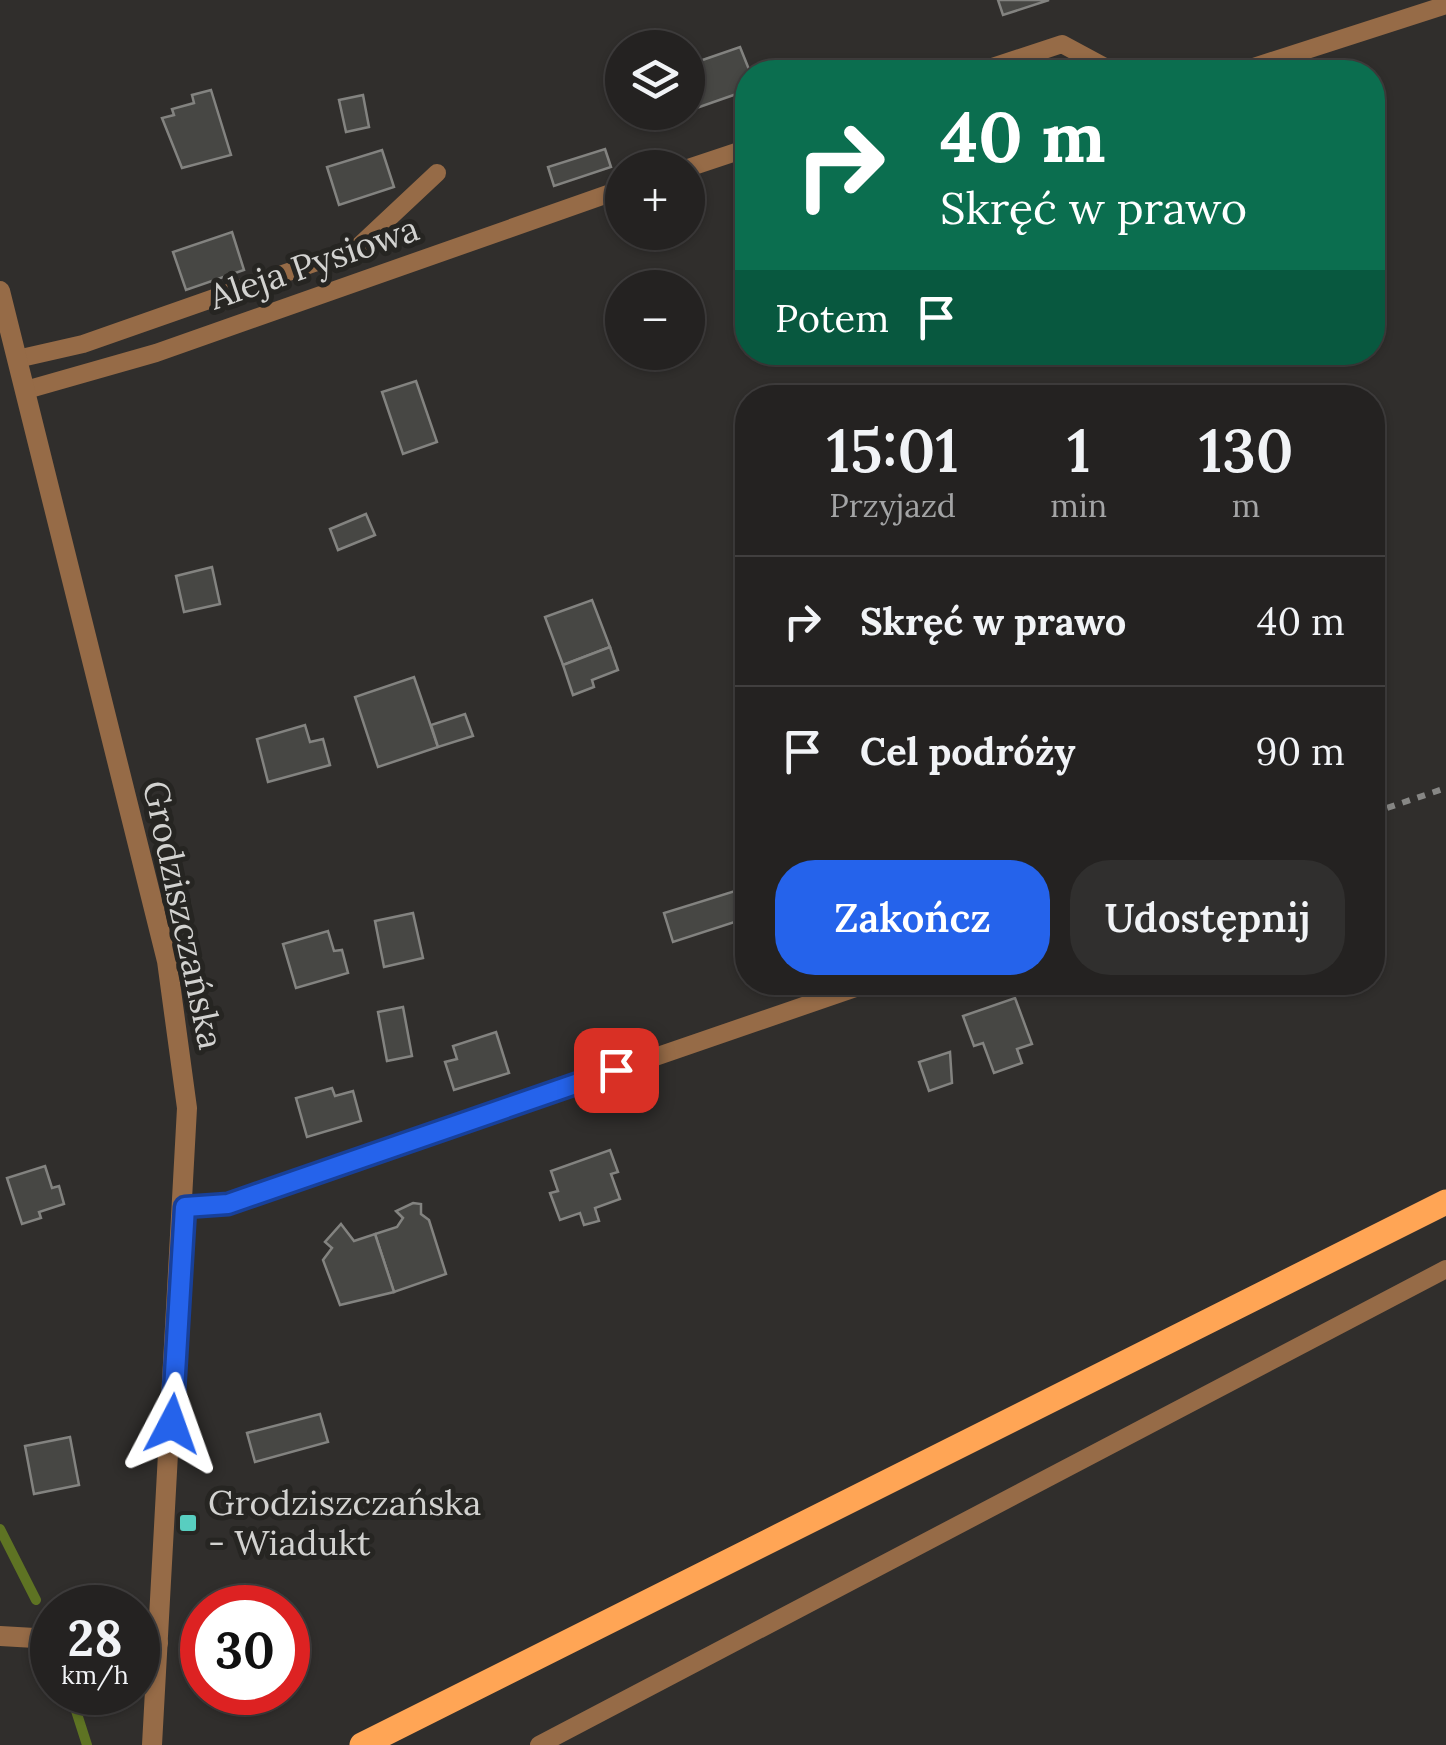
<!DOCTYPE html>
<html lang="pl">
<meta charset="utf-8">
<style>
:root{--surface:#242221;--page:#302f2e;--text:#f1f3f6;--muted:#a3a4a5;--line:#413f3f;--accent:#2563eb}
body{margin:0;font-family:Lora,serif;background:var(--page);color:var(--text);height:100vh;display:flex;flex-direction:column;font-size:38px;white-space:nowrap}
*{box-sizing:border-box;margin:0}
p{font-size:32px;color:var(--muted)}
.icon{flex:none;width:55px;height:55px;fill:none;stroke:currentColor;stroke-width:2;stroke-linecap:round;stroke-linejoin:round}
.map{position:relative;flex:1;overflow:hidden}
.panel{position:absolute;left:735px;top:385px;width:650px;height:610px;display:flex;flex-direction:column;background:var(--surface);border-radius:40px;box-shadow:0 2px 8px #0004,0 0 0 2px var(--line)}
.panel>*{flex:none}
.hud{position:absolute;left:735px;top:60px;width:650px;height:305px;border-radius:40px;box-shadow:0 2px 8px #0004,0 0 0 2px var(--line);background:#0b6e4f;color:#fff;overflow:hidden}
.buttons{position:absolute;left:605px;top:30px;display:grid;gap:20px}
.buttons a{display:grid;place-items:center;width:100px;height:100px;border-radius:50%;background:var(--surface);box-shadow:0 2px 8px #0004,0 0 0 2px var(--line);font-size:50px}
.speed{position:absolute;left:30px;top:1585px;display:flex;gap:20px;font-size:50px;font-weight:700;text-align:center}
.speed>*{display:grid;place-content:center;width:130px;height:130px;border-radius:50%;background:var(--surface);box-shadow:0 2px 8px #0004,0 0 0 2px var(--line);line-height:1}
.speed small{font-size:25px;font-weight:400}
.speed .limit{border:15px solid #d22;background:#fff;color:#111}
.pin{position:absolute;display:grid;place-items:center;width:85px;height:85px;color:#fff;margin:-42px;border-radius:20px;box-shadow:0 5px 15px #0006}
.me{position:absolute;width:110px;margin:-55px;rotate:4deg;stroke-linejoin:round;filter:drop-shadow(0 0 8px #0008)}
.turn{display:flex;align-items:center;gap:35px;height:210px;padding:0 40px;font-size:45px}
.turn .icon{width:130px;height:130px;stroke-width:2.5}
.turn b{display:block;font-size:70px;line-height:85px}
.then{display:flex;align-items:center;height:95px;padding:0 40px;background:#0003;gap:20px;font-size:38px}
.eta{display:flex;justify-content:space-evenly;align-items:center;height:170px;text-align:center}
.eta b{font-size:60px;font-weight:600;line-height:70px}
.cta{display:flex;gap:20px;margin-top:auto;padding:20px 40px}
.cta a{flex:1;height:115px;border-radius:40px;background:var(--accent);color:#fff;font-size:40px;font-weight:600;line-height:115px;text-align:center}
.cta a+a{background:var(--page);color:var(--text)}
ul{padding:0;list-style:none}
li{display:flex;align-items:center;gap:30px;height:130px;padding:0 40px;border-top:2px solid var(--line)}
li div{flex:1}
li b{display:block;font-size:38px}
li em{font-style:normal}
.map>svg:first-child{display:block}
.lines{fill:none;stroke-linecap:round;stroke-linejoin:round}
.stream{stroke:#5e7323;stroke-width:10}
.building{fill:#474744;stroke:#838380;stroke-width:2.5}
.path{stroke:#878785;stroke-width:6;stroke-dasharray:8 8;stroke-linecap:butt}
.lane{stroke:#966b47;stroke-width:18}
.street{stroke:#966b47;stroke-width:20}
.primary{stroke:#ffa555;stroke-width:25}
.route-casing{stroke:#184099;stroke-width:25}
.route{stroke:#2563eb;stroke-width:18}
.poi-dot{fill:#58cec0;stroke:#262522;stroke-width:4}
.labels{text-anchor:middle;stroke-width:10;stroke-linejoin:round;paint-order:stroke}
.street-label{font-size:35px;fill:#d2d2d0;stroke:#262522}
.poi-label{font-size:35px;fill:#d2d2d0;stroke:#262522;text-anchor:start}
</style>
<div class="map">
<svg width="1446" height="1745" viewBox="0 0 1446 1745">
<rect width="100%" height="100%" fill="#302e2c"/>
<g class="lines">
<g class="stream">
<path d="M 0,1529 L 36,1600"/>
<path d="M 70,1692 L 87,1745"/>
</g>
</g>
<g class="building">
<path d="M 998,0 L 1049,0 L 1003,15 Z"/>
<path d="M 740,47 L 750,72 L 748,90 L 688,111 L 688,65 Z"/>
<path d="M 211,90 L 231,155 L 182,168 L 162,118 L 174,115 L 172,109 L 194,103 L 192,95 Z"/>
<path d="M 363,95 L 369,127 L 346,132 L 339,100 Z"/>
<path d="M 605,149 L 611,167 L 554,186 L 548,167 Z"/>
<path d="M 382,150 L 394,187 L 339,205 L 327,167 Z"/>
<path d="M 232,232 L 244,270 L 186,290 L 173,252 Z"/>
<path d="M 416,381 L 437,442 L 403,454 L 382,392 Z"/>
<path d="M 366,514 L 375,535 L 338,550 L 330,529 Z"/>
<path d="M 212,567 L 220,604 L 184,612 L 176,576 Z"/>
<path d="M 592,600 L 610,647 L 563,665 L 545,617 Z"/>
<path d="M 610,647 L 618,670 L 592,680 L 594,687 L 573,695 L 563,665 Z"/>
<path d="M 414,677 L 438,747 L 378,767 L 355,697 Z"/>
<path d="M 465,714 L 473,736 L 438,747 L 431,725 Z"/>
<path d="M 305,725 L 310,742 L 323,739 L 330,765 L 268,782 L 257,739 Z"/>
<path d="M 735,891 L 744,919 L 673,942 L 664,913 Z"/>
<path d="M 413,913 L 423,958 L 384,967 L 375,921 Z"/>
<path d="M 328,931 L 334,951 L 342,950 L 348,973 L 296,988 L 283,944 Z"/>
<path d="M 1015,998 L 1032,1044 L 1017,1049 L 1022,1063 L 994,1073 L 983,1043 L 974,1046 L 963,1016 Z"/>
<path d="M 403,1007 L 412,1056 L 387,1061 L 378,1012 Z"/>
<path d="M 496,1032 L 509,1073 L 454,1090 L 445,1062 L 457,1059 L 453,1046 Z"/>
<path d="M 950,1052 L 952,1083 L 929,1091 L 919,1062 Z"/>
<path d="M 332,1088 L 335,1096 L 353,1091 L 361,1121 L 307,1137 L 296,1098 Z"/>
<path d="M 610,1150 L 618,1172 L 611,1174 L 620,1199 L 595,1208 L 599,1221 L 584,1225 L 580,1213 L 560,1220 L 550,1193 L 558,1191 L 551,1171 Z"/>
<path d="M 45,1166 L 52,1188 L 59,1186 L 64,1204 L 39,1212 L 41,1218 L 22,1224 L 7,1178 Z"/>
<path d="M 413,1203 L 421,1204 L 421,1214 L 429,1220 L 446,1274 L 394,1292 L 375,1234 L 397,1227 L 403,1218 L 396,1211 Z"/>
<path d="M 341,1224 L 354,1241 L 375,1234 L 394,1292 L 340,1305 L 323,1260 L 332,1248 L 325,1242 Z"/>
<path d="M 320,1414 L 328,1442 L 255,1462 L 247,1433 Z"/>
<path d="M 70,1437 L 79,1485 L 34,1494 L 25,1446 Z"/>
</g>
<g class="lines">
<path class="path" d="M 1372,813 L 1446,788"/>
<g class="lane">
<path d="M 977,72 L 1062,44 L 1114,72"/>
<path d="M 1238,72 L 1446,5"/>
<path d="M 688,168 L 748,148"/>
<path d="M 17,359 L 83,344 L 357,248 L 437,173"/>
<path d="M 26,390 L 156,353 L 622,189"/>
<path d="M 185,1207 L 228,1204 L 873,982"/>
<path d="M 539,1745 L 1446,1269"/>
</g>
<g class="street">
<path d="M 0,291 L 167,961 L 187,1108 L 152,1745"/>
<path d="M 0,1636 L 52,1639"/>
<path d="M 138,1642 L 158,1643"/>
</g>
<path class="primary" d="M 362,1745 L 1446,1202"/>
</g>
<g class="lines">
<defs>
<path id="route" d="M 172,1424 L 185,1207 L 228,1204 L 616,1070"/>
</defs>
<use href="#route" class="route-casing"/>
<use href="#route" class="route"/>
</g>
<rect class="poi-dot" x="178" y="1513" width="20" height="20" rx="5"/>
<g class="labels">
<g class="street-label">
<text transform="translate(314 263) rotate(-19)" y="12">Aleja Pysiowa</text>
<text transform="translate(183 915) rotate(78)" y="12">Grodziszczańska</text>
</g>
<g class="poi-label">
<text x="208" y="1515">Grodziszczańska<tspan x="208" dy="40">- Wiadukt</tspan></text>
</g>
</g>
</svg>
<div class="buttons">
<a><svg class="icon" aria-label="layers" viewBox="0 0 24 24"><path d="M12 4l9 5-9 5-9-5zM3 14l9 5 9-5"/></svg></a>
<a>+</a>
<a>−</a>
</div>
<div class="speed"><div>28<small>km/h</small></div><div class="limit">30</div></div>
<div class="pin" style="left:616px;top:1070px;background:#d93025"><svg class="icon" aria-label="arrive" viewBox="0 0 24 24"><path d="M6 21V4h12l-3 4 3 4H6"/></svg></div>
<svg class="me" style="left:172px;top:1424px" viewBox="-20 -20 40 40"><path d="M0-17L14 15 0 8-14 15z" fill="#2563eb" stroke="#fff" stroke-width="4"/></svg>
<div class="hud">
<div class="turn"><svg class="icon" aria-label="right" viewBox="0 0 24 24"><path d="M7 20v-9h11M14 6l5 5-5 5"/></svg><div><b>40 m</b>Skręć w prawo</div></div>
<div class="then">Potem<svg class="icon" aria-label="arrive" viewBox="0 0 24 24"><path d="M6 21V4h12l-3 4 3 4H6"/></svg></div>
</div>
<section class="panel">
<div class="eta">
<div><b>15:01</b><p>Przyjazd</p></div>
<div><b>1</b><p>min</p></div>
<div><b>130</b><p>m</p></div>
</div>
<ul>
<li><svg class="icon" aria-label="right" viewBox="0 0 24 24"><path d="M7 20v-9h11M14 6l5 5-5 5"/></svg><div><b>Skręć w prawo</b></div><em>40 m</em></li>
<li><svg class="icon" aria-label="arrive" viewBox="0 0 24 24"><path d="M6 21V4h12l-3 4 3 4H6"/></svg><div><b>Cel podróży</b></div><em>90 m</em></li>
</ul>
<div class="cta"><a>Zakończ</a><a>Udostępnij</a></div>
</section>
</div>
